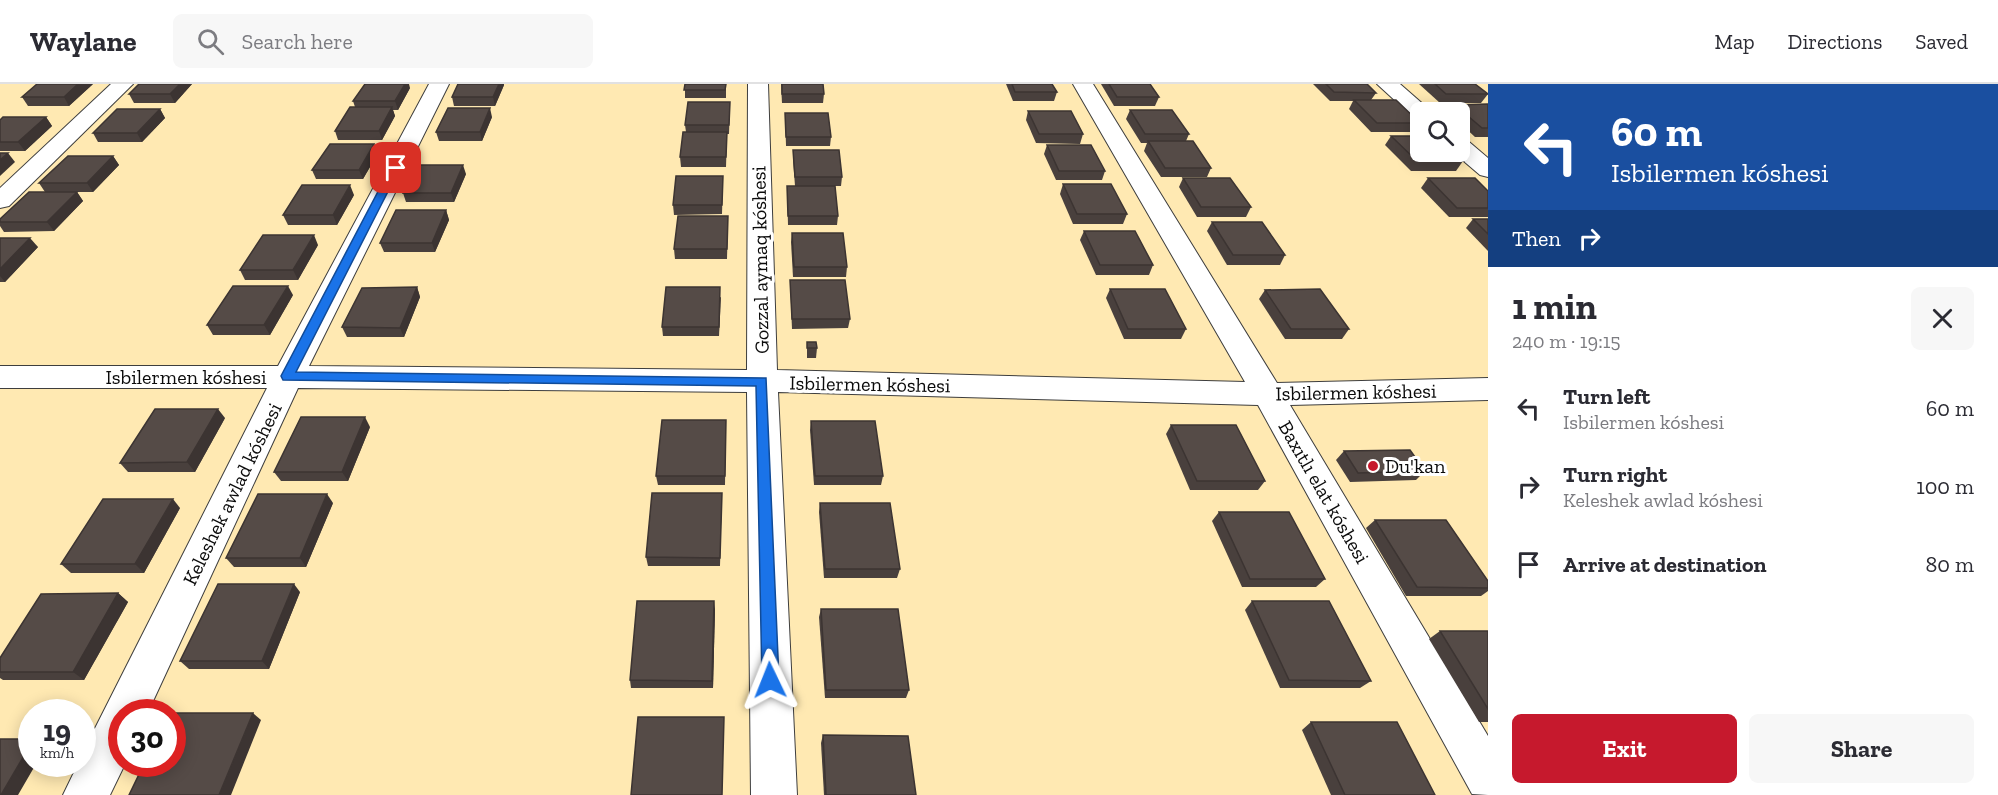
<!DOCTYPE html>
<meta charset="utf-8">
<style>
:root{--surface:#fff;--page:#f7f7f7;--text:#2b2b33;--muted:#7c7c81;--line:#e1e1e2;--accent:#c6192d}
body{margin:0;font-family:"Zilla Slab",serif;background:var(--page);color:var(--text);height:100vh;display:flex;flex-direction:column;font-size:22px;white-space:nowrap}
*{box-sizing:border-box;margin:0}
p{font-size:20px;color:var(--muted)}
.icon{flex:none;width:33px;height:33px;fill:none;stroke:currentColor;stroke-width:2;stroke-linecap:round;stroke-linejoin:round}
.map{position:relative;flex:1;overflow:hidden}
.panel{display:flex;flex-direction:column;background:var(--surface);width:510px}
.panel>*{flex:none}
.guide{background:#1a4fa0;color:#fff;overflow:hidden}
.buttons{position:absolute;left:1410px;top:18px;display:grid;gap:12px}
.buttons a{display:grid;place-items:center;width:60px;height:60px;border-radius:9px;background:var(--surface);box-shadow:0 3px 15px #0003;font-size:30px}
.speed{position:absolute;left:18px;top:615px;display:flex;gap:12px;font-size:30px;font-weight:700;text-align:center}
.speed>*{display:grid;place-content:center;width:78px;height:78px;border-radius:50%;background:var(--surface);box-shadow:0 3px 15px #0003;line-height:1}
.speed small{font-size:15px;font-weight:400}
.speed .limit{border:9px solid #d22;background:#fff;color:#111}
.pin{position:absolute;display:grid;place-items:center;width:51px;height:51px;color:#fff;margin:-26px;border-radius:12px;box-shadow:0 3px 9px #0006}
.me{position:absolute;width:66px;margin:-33px;rotate:358deg;stroke-linejoin:round;filter:drop-shadow(0 0 4px #0008)}
.turn{display:flex;align-items:center;gap:21px;height:126px;padding:0 24px;font-size:27px}
.turn .icon{width:78px;height:78px;stroke-width:2.5}
.turn b{display:block;font-size:42px;line-height:51px}
.then{display:flex;align-items:center;height:57px;padding:0 24px;background:#0003;gap:12px;font-size:22px}
.round{display:grid;place-items:center;flex:none;width:63px;height:63px;border-radius:9px;background:var(--page)}
.overview{display:flex;align-items:center;justify-content:space-between;height:102px;padding:0 24px}
h1{font-size:36px;font-weight:700;line-height:45px}
.cta{display:flex;gap:12px;margin-top:auto;padding:12px 24px}
.cta a{flex:1;height:69px;border-radius:9px;background:var(--accent);color:#fff;font-size:24px;font-weight:700;line-height:69px;text-align:center}
.cta a+a{background:var(--page);color:var(--text)}
ul{padding:0;list-style:none}
li{display:flex;align-items:center;gap:18px;height:78px;padding:0 24px}
li div{flex:1}
li b{display:block;font-size:22px}
li em{font-style:normal}
header{display:flex;align-items:center;gap:36px;box-sizing:border-box;height:84px;padding:0 30px;background:var(--surface);border-bottom:2px solid var(--line)}
header strong{font-size:28px}
nav{display:flex;gap:33px;margin-inline-start:auto;font-size:21px}
.search{width:420px;height:54px;background:var(--page);display:flex;align-items:center;gap:15px;box-sizing:border-box;padding:0 21px;border-radius:9px;color:var(--muted);font-size:22px}
main{display:flex;flex:1;min-height:0}
.map>svg:first-child{display:block}
.sand{fill:#ffe9b2;fill-rule:evenodd}
.lines{fill:none;stroke-linecap:round;stroke-linejoin:round}
.street-casing{stroke:#3e3e3e;stroke-width:2}
.street{fill:#fff;fill-rule:evenodd}
.wall{fill:#49403d}
.shaded-wall{fill:#3c3432}
.building{fill:#554b47;stroke:#3c3432;stroke-width:1.5}
.route{fill:#1a73e8;stroke:#114b97;stroke-width:1.5}
.poi-dot{fill:#c6192d;stroke:#fff;stroke-width:2}
.labels{text-anchor:middle;stroke-width:6;stroke-linejoin:round;paint-order:stroke}
.street-label{font-size:20px;fill:#0b0b0b;stroke:#fff}
.poi-label{font-size:20px;fill:#0b0b0b;stroke:#fff;text-anchor:start}
</style>
<header>
<strong>Waylane</strong>
<div class="search"><svg class="icon" aria-label="search" viewBox="0 0 24 24"><circle cx="10" cy="10" r="6"/><path d="M15 15l6 6"/></svg>Search here</div>
<nav><a>Map</a><a>Directions</a><a>Saved</a></nav>
</header>
<main>
<div class="map">
<svg width="1488" height="711" viewBox="0 0 1488 711">
<rect width="100%" height="100%" fill="#fff9ea"/>
<path class="sand" d="M 0,0 L 1488,0 L 1488,711 L 0,711 ZM 1420,28 L 1460,28 L 1460,68 L 1420,68 ZM 32,628 L 82,628 L 82,680 L 32,680 ZM 122,628 L 172,628 L 172,680 L 122,680 Z"/>
<g class="lines">
<defs>
<g id="street">
<path d="M 111,0 L 133,0 L 9,122 L 0,124 L 0,104 Z"/>
<path d="M 429,0 L 449,0 L 309,282 L 747,286 L 748,0 L 768,0 L 777,286 L 1245,298 L 1073,0 L 1093,0 L 1277,299 L 1488,294 L 1488,316 L 1290,321 L 1488,652 L 1488,711 L 1472,710 L 1258,321 L 778,308 L 797,711 L 751,711 L 747,308 L 298,304 L 148,628 L 122,628 L 122,680 L 125,680 L 110,711 L 63,711 L 78,680 L 82,680 L 82,670 L 267,304 L 0,304 L 0,282 L 278,282 Z"/>
<path d="M 1377,0 L 1400,0 L 1432,28 L 1420,28 L 1420,34 L 1413,33 Z"/>
<path d="M 1460,55 L 1468,57 L 1488,74 L 1488,93 L 1480,91 L 1453,68 L 1460,68 Z"/>
</g>
</defs>
<use href="#street" class="street-casing"/>
<use href="#street" class="street"/>
</g>
<g class="wall">
<path d="M 93,0 L 69,22 L 28,22 L 22,13 Z"/>
<path d="M 192,0 L 175,19 L 134,19 L 129,10 Z"/>
<rect x="685" y="0" width="41" height="14"/>
<path d="M 781,0 L 823,0 L 824,10 L 823,19 L 782,19 Z"/>
<path d="M 1006,0 L 1052,0 L 1057,8 L 1054,17 L 1013,17 Z"/>
<path d="M 1101,0 L 1150,0 L 1159,13 L 1155,22 L 1114,22 Z"/>
<path d="M 1313,0 L 1367,0 L 1376,9 L 1371,16 L 1420,39 L 1415,48 L 1371,48 L 1349,25 L 1353,17 L 1330,17 Z"/>
<path d="M 1419,0 L 1475,0 L 1488,10 L 1481,19 L 1440,19 Z"/>
<path d="M 504,1 L 495,22 L 454,22 L 452,13 Z"/>
<path d="M 410,4 L 398,26 L 393,26 L 395,32 L 382,56 L 338,56 L 335,47 L 355,23 L 353,17 Z"/>
<path d="M 730,18 L 729,50 L 727,50 L 726,83 L 681,83 L 680,73 L 686,48 L 685,41 Z"/>
<path d="M 1488,20 L 1488,53 L 1475,53 L 1460,39 L 1460,28 L 1449,28 L 1455,21 Z"/>
<path d="M 160,25 L 165,34 L 142,58 L 98,58 L 93,49 Z"/>
<path d="M 1130,26 L 1189,50 L 1186,57 L 1211,84 L 1207,93 L 1161,93 L 1144,67 L 1147,59 L 1141,59 L 1126,35 Z"/>
<path d="M 1028,27 L 1083,50 L 1080,60 L 1036,59 L 1026,36 Z"/>
<path d="M 785,29 L 831,53 L 830,62 L 786,62 Z"/>
<path d="M 46,33 L 52,42 L 25,67 L 0,67 L 0,36 Z"/>
<path d="M 492,33 L 482,57 L 439,57 L 436,48 Z"/>
<path d="M 1391,52 L 1463,77 L 1456,87 L 1411,87 L 1385,61 Z"/>
<path d="M 374,60 L 378,69 L 363,95 L 316,95 L 312,86 Z"/>
<path d="M 1047,61 L 1105,87 L 1102,96 L 1056,96 L 1044,70 Z"/>
<path d="M 793,66 L 842,93 L 841,102 L 835,102 L 838,132 L 837,141 L 788,141 L 787,102 L 795,102 L 793,75 Z"/>
<path d="M 113,72 L 119,81 L 93,108 L 77,108 L 83,117 L 54,147 L 4,148 L 0,142 L 0,135 L 45,108 L 39,99 Z"/>
<path d="M 466,90 L 454,118 L 406,118 L 403,109 Z"/>
<path d="M 723,92 L 722,130 L 674,131 L 673,121 Z"/>
<path d="M 1183,94 L 1251,123 L 1246,133 L 1197,133 L 1179,103 Z"/>
<path d="M 1428,94 L 1488,107 L 1488,133 L 1449,133 L 1421,104 Z"/>
<path d="M 1063,100 L 1127,130 L 1123,140 L 1073,140 L 1060,110 Z"/>
<path d="M 354,111 L 337,141 L 288,141 L 283,131 Z"/>
<path d="M 446,126 L 449,136 L 435,168 L 384,168 L 380,159 Z"/>
<path d="M 728,132 L 727,175 L 675,175 L 674,165 Z"/>
<path d="M 1473,135 L 1488,135 L 1488,167 L 1466,144 Z"/>
<path d="M 1212,138 L 1285,171 L 1280,181 L 1227,181 L 1207,147 Z"/>
<path d="M 1084,147 L 1153,181 L 1149,191 L 1096,191 L 1080,156 Z"/>
<path d="M 792,149 L 847,183 L 846,193 L 793,193 L 791,158 Z"/>
<path d="M 0,154 L 38,163 L 5,198 L 0,198 Z"/>
<path d="M 318,161 L 298,196 L 245,196 L 240,186 Z"/>
<path d="M 790,196 L 850,235 L 848,244 L 792,245 Z"/>
<path d="M 417,203 L 420,213 L 404,253 L 347,253 L 342,243 Z"/>
<path d="M 1110,205 L 1186,245 L 1181,255 L 1124,255 L 1106,214 Z"/>
<path d="M 1265,206 L 1349,245 L 1342,255 L 1285,255 L 1259,215 Z"/>
<path d="M 293,211 L 270,251 L 213,251 L 207,241 Z"/>
<path d="M 721,213 L 719,252 L 663,252 L 662,243 Z"/>
<path d="M 807,258 L 817,264 L 816,274 L 807,274 Z"/>
<path d="M 225,334 L 195,388 L 128,388 L 120,379 Z"/>
<path d="M 726,336 L 725,401 L 658,401 L 656,392 Z"/>
<path d="M 811,337 L 883,392 L 881,401 L 814,401 L 810,346 Z"/>
<path d="M 1171,341 L 1265,397 L 1258,406 L 1190,406 L 1166,350 Z"/>
<path d="M 370,343 L 348,397 L 281,397 L 274,388 Z"/>
<path d="M 1344,367 L 1425,387 L 1416,396 L 1350,398 L 1336,376 Z"/>
<path d="M 722,409 L 720,482 L 648,482 L 646,473 Z"/>
<path d="M 333,419 L 306,483 L 234,483 L 226,474 Z"/>
<path d="M 820,419 L 900,485 L 897,494 L 824,494 L 819,428 Z"/>
<path d="M 180,424 L 144,489 L 71,489 L 61,480 Z"/>
<path d="M 1219,428 L 1325,495 L 1316,503 L 1242,503 L 1212,437 Z"/>
<path d="M 1375,436 L 1488,497 L 1488,507 L 1481,512 L 1406,512 L 1366,444 Z"/>
<path d="M 300,508 L 269,585 L 189,585 L 180,577 Z"/>
<path d="M 118,509 L 128,518 L 84,596 L 3,596 L 0,594 L 0,574 Z"/>
<path d="M 1252,517 L 1371,597 L 1360,604 L 1280,604 L 1245,526 Z"/>
<path d="M 715,525 L 713,604 L 631,604 L 630,596 Z"/>
<path d="M 821,525 L 909,606 L 906,614 L 825,614 L 819,533 Z"/>
<path d="M 1440,547 L 1488,547 L 1488,638 L 1479,638 L 1429,555 Z"/>
<path d="M 1311,638 L 1435,711 L 1331,711 L 1302,646 Z"/>
<path d="M 823,651 L 916,711 L 824,711 L 821,659 Z"/>
</g>
<g class="shaded-wall">
<path d="M 78,0 L 93,0 L 69,22 L 64,13 Z"/>
<path d="M 180,0 L 192,0 L 175,19 L 170,10 Z"/>
<path d="M 405,0 L 409,0 L 410,4 L 398,26 L 395,17 Z"/>
<path d="M 499,0 L 504,0 L 504,1 L 495,22 L 493,13 Z"/>
<path d="M 392,23 L 395,32 L 382,56 L 379,47 Z"/>
<path d="M 490,24 L 492,33 L 482,57 L 480,48 Z"/>
<path d="M 160,25 L 165,34 L 142,58 L 137,49 Z"/>
<path d="M 46,33 L 52,42 L 25,67 L 18,58 Z"/>
<path d="M 374,60 L 378,69 L 363,95 L 359,86 Z"/>
<path d="M 8,69 L 15,78 L 0,92 L 0,76 Z"/>
<path d="M 113,72 L 119,81 L 93,108 L 87,99 Z"/>
<path d="M 463,81 L 466,90 L 454,118 L 451,109 Z"/>
<path d="M 350,101 L 354,111 L 337,141 L 333,131 Z"/>
<path d="M 77,108 L 83,117 L 54,147 L 47,138 Z"/>
<path d="M 446,126 L 449,136 L 435,168 L 432,159 Z"/>
<path d="M 314,151 L 318,161 L 298,196 L 293,186 Z"/>
<path d="M 30,154 L 38,163 L 5,198 L 0,192 L 0,185 Z"/>
<path d="M 288,202 L 293,211 L 270,251 L 264,241 Z"/>
<path d="M 417,203 L 420,213 L 404,253 L 400,244 Z"/>
<path d="M 218,325 L 225,334 L 195,388 L 187,378 Z"/>
<path d="M 365,333 L 370,343 L 348,397 L 342,388 Z"/>
<path d="M 327,410 L 333,419 L 306,483 L 300,474 Z"/>
<path d="M 173,415 L 180,424 L 144,489 L 135,480 Z"/>
<path d="M 294,500 L 300,508 L 269,585 L 262,577 Z"/>
<path d="M 118,509 L 128,518 L 84,596 L 73,588 Z"/>
<path d="M 714,517 L 715,525 L 713,604 L 712,597 Z"/>
<path d="M 253,629 L 261,636 L 231,711 L 219,711 Z"/>
<path d="M 32,658 L 32,680 L 36,680 L 18,711 L 1,711 Z"/>
</g>
<g class="building">
<path d="M 37,0 L 78,0 L 64,13 L 22,13 Z"/>
<path d="M 139,0 L 180,0 L 170,10 L 129,10 Z"/>
<path d="M 365,0 L 405,0 L 395,17 L 353,17 Z"/>
<path d="M 458,0 L 499,0 L 493,13 L 452,13 Z"/>
<path d="M 685,0 L 726,0 L 725,6 L 684,6 Z"/>
<path d="M 782,0 L 823,0 L 824,10 L 782,10 Z"/>
<path d="M 1012,0 L 1052,0 L 1057,8 L 1015,8 Z"/>
<path d="M 1109,0 L 1150,0 L 1159,13 L 1117,13 Z"/>
<path d="M 1326,0 L 1367,0 L 1376,9 L 1334,8 Z"/>
<path d="M 1435,0 L 1475,0 L 1488,10 L 1446,10 Z"/>
<path d="M 1354,16 L 1396,16 L 1420,39 L 1377,39 Z"/>
<path d="M 688,18 L 730,18 L 729,41 L 685,41 Z"/>
<path d="M 1488,20 L 1488,44 L 1482,44 L 1455,21 Z"/>
<path d="M 350,23 L 392,23 L 379,47 L 335,47 Z"/>
<path d="M 448,24 L 490,24 L 480,48 L 436,48 Z"/>
<path d="M 117,25 L 160,25 L 137,49 L 93,49 Z"/>
<path d="M 1130,26 L 1172,26 L 1189,50 L 1145,50 Z"/>
<path d="M 1028,27 L 1071,27 L 1083,50 L 1039,50 Z"/>
<path d="M 785,29 L 828,29 L 831,53 L 786,53 Z"/>
<path d="M 3,33 L 46,33 L 18,58 L 0,58 L 0,36 Z"/>
<path d="M 683,48 L 727,48 L 726,73 L 680,73 Z"/>
<path d="M 1391,52 L 1420,52 L 1420,68 L 1452,68 L 1463,77 L 1417,77 Z"/>
<path d="M 1148,57 L 1193,57 L 1211,84 L 1165,84 Z"/>
<path d="M 330,60 L 374,60 L 359,86 L 312,86 Z"/>
<path d="M 1047,61 L 1091,61 L 1105,87 L 1059,87 Z"/>
<path d="M 793,66 L 839,66 L 842,93 L 795,93 Z"/>
<path d="M 0,69 L 8,69 L 0,76 Z"/>
<path d="M 68,72 L 113,72 L 87,99 L 39,99 Z"/>
<path d="M 417,81 L 463,81 L 451,109 L 403,109 Z"/>
<path d="M 676,92 L 723,92 L 722,121 L 673,121 Z"/>
<path d="M 1183,94 L 1230,94 L 1251,123 L 1201,123 Z"/>
<path d="M 1428,94 L 1475,94 L 1488,107 L 1488,124 L 1457,124 Z"/>
<path d="M 1063,100 L 1111,100 L 1127,130 L 1077,130 Z"/>
<path d="M 302,101 L 350,101 L 333,131 L 283,131 Z"/>
<path d="M 787,102 L 835,102 L 838,132 L 788,132 Z"/>
<path d="M 29,108 L 77,108 L 47,138 L 0,138 L 0,135 Z"/>
<path d="M 396,126 L 446,126 L 432,159 L 380,159 Z"/>
<path d="M 678,132 L 728,132 L 727,165 L 674,165 Z"/>
<path d="M 1473,135 L 1488,135 L 1488,150 Z"/>
<path d="M 1212,138 L 1262,138 L 1285,171 L 1233,171 Z"/>
<path d="M 1084,147 L 1135,147 L 1153,181 L 1100,181 Z"/>
<path d="M 792,149 L 843,149 L 847,183 L 794,183 Z"/>
<path d="M 263,151 L 314,151 L 293,186 L 240,186 Z"/>
<path d="M 0,154 L 30,154 L 0,185 Z"/>
<path d="M 790,196 L 845,196 L 850,235 L 792,235 Z"/>
<path d="M 233,202 L 288,202 L 264,241 L 207,241 Z"/>
<path d="M 417,203 L 400,244 L 342,243 L 362,204 Z"/>
<path d="M 666,203 L 720,203 L 719,243 L 662,243 Z"/>
<path d="M 1110,205 L 1165,205 L 1186,245 L 1128,245 Z"/>
<path d="M 1320,205 L 1349,245 L 1291,245 L 1265,206 Z"/>
<path d="M 807,258 L 816,258 L 817,264 L 807,264 Z"/>
<path d="M 155,325 L 218,325 L 187,378 L 120,379 Z"/>
<path d="M 301,333 L 365,333 L 342,388 L 274,388 Z"/>
<path d="M 662,336 L 726,336 L 725,392 L 656,392 Z"/>
<path d="M 811,337 L 875,337 L 883,392 L 815,392 Z"/>
<path d="M 1171,341 L 1236,341 L 1265,397 L 1197,397 Z"/>
<path d="M 1410,366 L 1425,387 L 1358,389 L 1344,367 Z"/>
<path d="M 652,409 L 722,409 L 720,474 L 646,473 Z"/>
<path d="M 258,410 L 327,410 L 300,474 L 226,474 Z"/>
<path d="M 103,415 L 173,415 L 135,480 L 61,480 Z"/>
<path d="M 820,419 L 890,419 L 900,485 L 825,485 Z"/>
<path d="M 1219,428 L 1289,428 L 1325,495 L 1250,495 Z"/>
<path d="M 1375,436 L 1446,436 L 1488,497 L 1488,504 L 1417,503 Z"/>
<path d="M 218,500 L 294,500 L 262,577 L 180,577 Z"/>
<path d="M 118,509 L 73,588 L 0,588 L 0,574 L 41,510 Z"/>
<path d="M 637,517 L 714,517 L 712,597 L 630,596 Z"/>
<path d="M 1252,517 L 1329,517 L 1371,597 L 1289,596 Z"/>
<path d="M 821,525 L 898,525 L 909,606 L 826,606 Z"/>
<path d="M 1440,547 L 1488,547 L 1488,625 Z"/>
<path d="M 172,629 L 253,629 L 219,711 L 129,711 L 144,680 L 172,680 Z"/>
<path d="M 638,633 L 724,633 L 722,711 L 631,711 Z"/>
<path d="M 1311,638 L 1397,638 L 1435,711 L 1345,711 Z"/>
<path d="M 823,651 L 908,652 L 916,711 L 826,711 Z"/>
<path d="M 0,655 L 32,655 L 32,658 L 1,711 L 0,711 Z"/>
</g>
<path class="route" d="M 392,81 L 400,84 L 296,288 L 766,294 L 779,596 L 776,602 L 770,604 L 764,602 L 762,596 L 756,302 L 283,296 L 281,292 Z"/>
<circle class="poi-dot" cx="1373" cy="382" r="6"/>
<g class="labels">
<g class="street-label">
<text transform="translate(760 176) rotate(-91)" y="7">Gozzal aymaq kóshesi</text>
<text x="186" y="300">Isbilermen kóshesi</text>
<text transform="translate(870 300) rotate(1)" y="7">Isbilermen kóshesi</text>
<text transform="translate(1356 308) rotate(-1)" y="7">Isbilermen kóshesi</text>
<text transform="translate(1324 408) rotate(60)" y="7">Baxıtlı elat kóshesi</text>
<text transform="translate(232 410) rotate(-64)" y="7">Keleshek awlad kóshesi</text>
</g>
<g class="poi-label">
<text x="1385" y="389">Du'kan</text>
</g>
</g>
</svg>
<div class="buttons">
<a><svg class="icon" aria-label="search" viewBox="0 0 24 24"><circle cx="10" cy="10" r="6"/><path d="M15 15l6 6"/></svg></a>
</div>
<div class="speed"><div>19<small>km/h</small></div><div class="limit">30</div></div>
<div class="pin" style="left:396px;top:84px;background:#d93025"><svg class="icon" aria-label="arrive" viewBox="0 0 24 24"><path d="M6 21V4h12l-3 4 3 4H6"/></svg></div>
<svg class="me" style="left:770px;top:596px" viewBox="-20 -20 40 40"><path d="M0-17L14 15 0 8-14 15z" fill="#1a73e8" stroke="#fff" stroke-width="4"/></svg>
</div>
<section class="panel">
<div class="guide">
<div class="turn"><svg class="icon" aria-label="left" viewBox="0 0 24 24"><path d="M17 20v-9H6M10 6l-5 5 5 5"/></svg><div><b>60 m</b>Isbilermen kóshesi</div></div>
<div class="then">Then<svg class="icon" aria-label="right" viewBox="0 0 24 24"><path d="M7 20v-9h11M14 6l5 5-5 5"/></svg></div>
</div>
<div class="overview"><div><h1>1 min</h1><p>240 m · 19:15</p></div><a class="round"><svg class="icon" aria-label="close" viewBox="0 0 24 24"><path d="M6 6l12 12M18 6L6 18"/></svg></a></div>
<ul>
<li><svg class="icon" aria-label="left" viewBox="0 0 24 24"><path d="M17 20v-9H6M10 6l-5 5 5 5"/></svg><div><b>Turn left</b><p>Isbilermen kóshesi</p></div><em>60 m</em></li>
<li><svg class="icon" aria-label="right" viewBox="0 0 24 24"><path d="M7 20v-9h11M14 6l5 5-5 5"/></svg><div><b>Turn right</b><p>Keleshek awlad kóshesi</p></div><em>100 m</em></li>
<li><svg class="icon" aria-label="arrive" viewBox="0 0 24 24"><path d="M6 21V4h12l-3 4 3 4H6"/></svg><div><b>Arrive at destination</b></div><em>80 m</em></li>
</ul>
<div class="cta"><a>Exit</a><a>Share</a></div>
</section>
</main>
